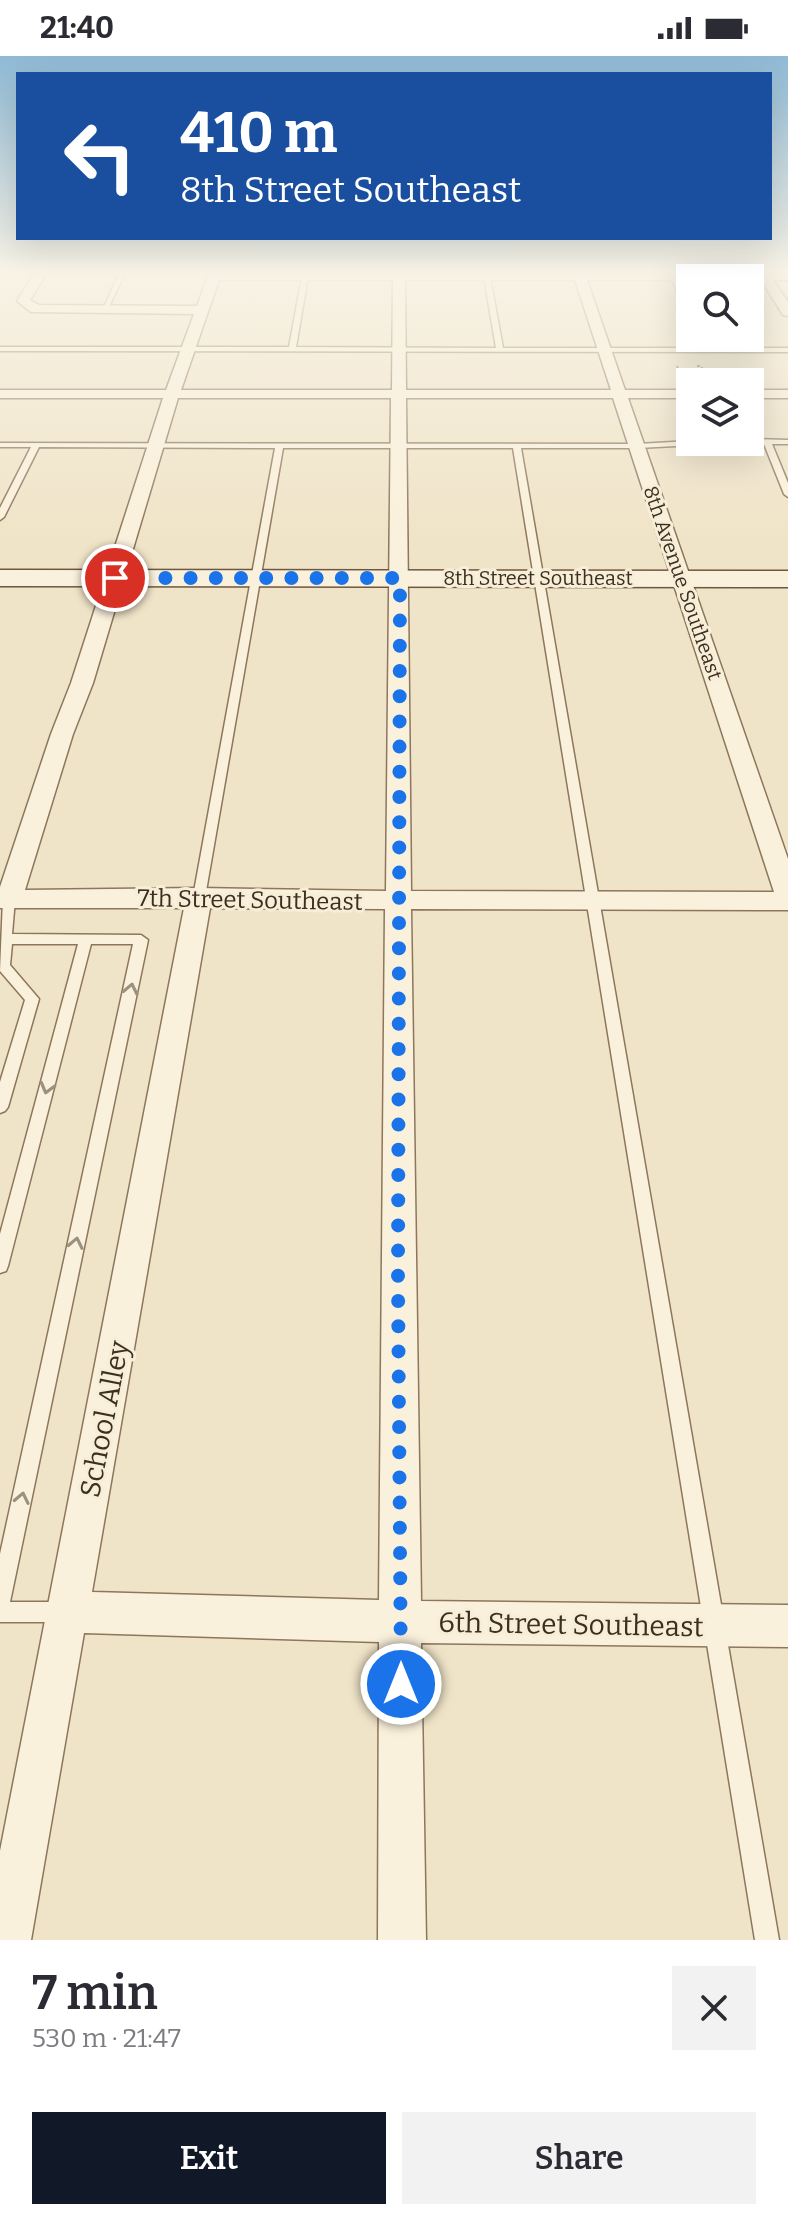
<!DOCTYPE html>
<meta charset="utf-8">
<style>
:root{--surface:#fff;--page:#f2f2f3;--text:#2b2b33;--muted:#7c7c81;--accent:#111827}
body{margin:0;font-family:Bitter,serif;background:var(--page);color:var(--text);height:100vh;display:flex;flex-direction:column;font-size:30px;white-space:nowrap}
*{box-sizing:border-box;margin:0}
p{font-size:26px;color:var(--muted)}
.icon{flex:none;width:44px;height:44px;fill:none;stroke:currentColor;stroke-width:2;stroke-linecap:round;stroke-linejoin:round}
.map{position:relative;height:1884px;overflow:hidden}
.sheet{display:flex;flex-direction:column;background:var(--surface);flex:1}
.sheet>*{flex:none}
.banner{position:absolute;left:16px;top:16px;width:756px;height:168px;border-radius:0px;box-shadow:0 8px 32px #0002;background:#1a4fa0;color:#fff;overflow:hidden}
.controls{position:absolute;left:676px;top:208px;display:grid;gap:16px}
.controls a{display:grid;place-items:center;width:88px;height:88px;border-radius:0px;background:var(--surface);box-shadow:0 8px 32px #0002;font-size:40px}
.pin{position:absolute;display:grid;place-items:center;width:68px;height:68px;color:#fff;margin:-34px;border:4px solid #fff;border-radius:50%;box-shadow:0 2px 8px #0007}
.me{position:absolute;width:88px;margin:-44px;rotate:0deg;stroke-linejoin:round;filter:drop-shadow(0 0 6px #0008)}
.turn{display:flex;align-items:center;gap:28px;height:168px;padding:0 32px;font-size:36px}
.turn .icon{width:104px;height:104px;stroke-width:2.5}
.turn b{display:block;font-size:56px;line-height:68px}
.round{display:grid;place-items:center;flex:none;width:84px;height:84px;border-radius:0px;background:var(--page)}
.head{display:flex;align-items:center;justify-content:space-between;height:136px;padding:0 32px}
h1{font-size:48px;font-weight:600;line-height:60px}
.primary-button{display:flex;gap:16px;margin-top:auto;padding:16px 32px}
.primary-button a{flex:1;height:92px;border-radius:0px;background:var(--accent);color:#fff;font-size:32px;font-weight:600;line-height:92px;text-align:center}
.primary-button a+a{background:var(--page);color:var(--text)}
.status{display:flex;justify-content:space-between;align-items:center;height:56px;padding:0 40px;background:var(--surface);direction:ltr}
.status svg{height:22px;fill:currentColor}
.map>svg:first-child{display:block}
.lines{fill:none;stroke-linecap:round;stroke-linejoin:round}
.lane-casing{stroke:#8d765c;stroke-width:3}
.street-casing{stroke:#8d765c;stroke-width:3}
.secondary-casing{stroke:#6f573f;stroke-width:3}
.path{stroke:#8d765c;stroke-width:2;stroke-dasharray:3 2;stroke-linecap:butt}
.lane{fill:#faf1dc;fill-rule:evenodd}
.street{fill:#faf1dc;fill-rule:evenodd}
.secondary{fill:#faf1dc;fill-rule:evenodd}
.oneway{stroke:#9c907e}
.route{stroke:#1a73e8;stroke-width:14;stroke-dasharray:0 25.2}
.labels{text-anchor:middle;stroke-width:6;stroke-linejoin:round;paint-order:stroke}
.far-street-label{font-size:20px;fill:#3d2e20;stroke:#f7eed8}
.street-label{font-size:24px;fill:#3d2e20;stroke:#f7eed8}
.near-street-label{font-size:28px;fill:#3d2e20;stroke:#f7eed8}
</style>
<div class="status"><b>21:40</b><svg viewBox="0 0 49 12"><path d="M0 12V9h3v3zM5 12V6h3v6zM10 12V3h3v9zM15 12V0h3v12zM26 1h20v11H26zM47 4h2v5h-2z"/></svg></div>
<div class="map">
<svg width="788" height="1884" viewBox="0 0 788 1884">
<rect width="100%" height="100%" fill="#f0e4c8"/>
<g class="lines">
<defs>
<g id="lane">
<path d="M 120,215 L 126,215 L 107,255 L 102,256 Z"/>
<path d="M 303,215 L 309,215 L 296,291 L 496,292 L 483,215 L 489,215 L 503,292 L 788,292 L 788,296 L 0,295 L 0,291 L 289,291 Z"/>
<path d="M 667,215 L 673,215 L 690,248 L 690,256 L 687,254 Z"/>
<path d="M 750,383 L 788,384 L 788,388 L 772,388 L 788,427 L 788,441 L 784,438 L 764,388 L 747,387 L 750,386 Z"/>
<path d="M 690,385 L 718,386 L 714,388 L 638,392 L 521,392 L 779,1884 L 755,1884 L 513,392 L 283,392 L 205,841 L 199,845 L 193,841 L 275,392 L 39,391 L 4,461 L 0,464 L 0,452 L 31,391 L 0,391 L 0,387 L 638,388 Z"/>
<path d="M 9,839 L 15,843 L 12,878 L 141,879 L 148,884 L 10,1546 L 66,1546 L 73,1549 L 76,1556 L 73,1563 L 66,1566 L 0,1566 L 0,1498 L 133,888 L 91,888 L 8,1210 L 6,1215 L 0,1217 L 0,1178 L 78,888 L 12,888 L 10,909 L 39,943 L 8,1051 L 5,1055 L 0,1057 L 0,1026 L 25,944 L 0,915 L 3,843 Z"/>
</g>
<g id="street">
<path d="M 36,215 L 48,215 L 30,244 L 39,249 L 197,250 L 210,215 L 788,216 L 788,224 L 773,224 L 788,246 L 788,260 L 783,259 L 761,224 L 587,224 L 625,334 L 690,334 L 690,342 L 628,342 L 788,803 L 788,854 L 411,853 L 421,1545 L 788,1549 L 788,1591 L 421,1587 L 426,1884 L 378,1884 L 379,1586 L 84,1577 L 31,1884 L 0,1884 L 0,1795 L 184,852 L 0,852 L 0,831 L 51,678 L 71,627 L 163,342 L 0,342 L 0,334 L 166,334 L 194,258 L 31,256 L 17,245 ZM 219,224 L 393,224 L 392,334 L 181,334 ZM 405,224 L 575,224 L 611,334 L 406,334 ZM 178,342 L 391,342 L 386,835 L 199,832 L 25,834 L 73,678 L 93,627 ZM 406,342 L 613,342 L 774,836 L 411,835 ZM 210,852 L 385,853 L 379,1544 L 92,1536 Z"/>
<rect x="750" y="334" width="38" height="8"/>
</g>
<path id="secondary" d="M 0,514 L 788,515 L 788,531 L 0,530 Z"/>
</defs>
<use href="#lane" class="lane-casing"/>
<use href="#street" class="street-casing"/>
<use href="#secondary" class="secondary-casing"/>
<g class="path">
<path d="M 677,310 L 680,320 L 706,320"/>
<path d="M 697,310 L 701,310 L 709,326"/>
</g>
<use href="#lane" class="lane"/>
<use href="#street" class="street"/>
<use href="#secondary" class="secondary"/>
</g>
<defs><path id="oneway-chevron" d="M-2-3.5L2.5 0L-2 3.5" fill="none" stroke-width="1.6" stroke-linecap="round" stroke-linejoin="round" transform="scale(2)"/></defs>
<g class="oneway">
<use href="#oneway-chevron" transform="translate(131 933) rotate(-78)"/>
<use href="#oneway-chevron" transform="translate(47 1032) rotate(105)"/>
<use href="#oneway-chevron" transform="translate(76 1187) rotate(-78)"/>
<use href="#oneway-chevron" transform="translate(22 1442) rotate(-78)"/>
</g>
<linearGradient id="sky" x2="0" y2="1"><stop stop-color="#8fbad6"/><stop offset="0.45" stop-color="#f8f3e6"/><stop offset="1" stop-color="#f8f3e6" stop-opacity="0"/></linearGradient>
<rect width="788" height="479" fill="url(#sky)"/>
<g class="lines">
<path class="route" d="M 115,522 L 400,522 L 398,1222 L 401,1628"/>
</g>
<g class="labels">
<g class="far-street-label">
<text x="538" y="529">8th Street Southeast</text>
<text transform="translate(683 527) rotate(71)" y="7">8th Avenue Southeast</text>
</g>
<g class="street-label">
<text transform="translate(250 844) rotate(1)" y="8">7th Street Southeast</text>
</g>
<g class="near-street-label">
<text transform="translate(104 1363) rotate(-79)" y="10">School Alley</text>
<text transform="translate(571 1568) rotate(1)" y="10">6th Street Southeast</text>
</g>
</g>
</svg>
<div class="controls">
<a><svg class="icon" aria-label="search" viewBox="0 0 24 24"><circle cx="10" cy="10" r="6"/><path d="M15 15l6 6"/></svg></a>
<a><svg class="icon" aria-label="layers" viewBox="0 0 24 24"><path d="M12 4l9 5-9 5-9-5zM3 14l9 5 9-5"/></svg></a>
</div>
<div class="pin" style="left:115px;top:522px;background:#d93025"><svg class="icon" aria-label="arrive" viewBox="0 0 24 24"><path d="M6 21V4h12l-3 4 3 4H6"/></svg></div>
<svg class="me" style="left:401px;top:1628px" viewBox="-20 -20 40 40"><circle r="17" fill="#1a73e8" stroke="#fff" stroke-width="3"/><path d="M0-11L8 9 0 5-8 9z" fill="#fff"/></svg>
<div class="banner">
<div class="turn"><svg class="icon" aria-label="left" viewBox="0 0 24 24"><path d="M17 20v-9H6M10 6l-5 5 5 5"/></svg><div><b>410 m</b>8th Street Southeast</div></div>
</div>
</div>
<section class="sheet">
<div class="head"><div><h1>7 min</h1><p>530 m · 21:47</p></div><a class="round"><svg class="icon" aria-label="close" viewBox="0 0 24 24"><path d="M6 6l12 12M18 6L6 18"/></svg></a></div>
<div class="primary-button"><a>Exit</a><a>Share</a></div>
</section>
